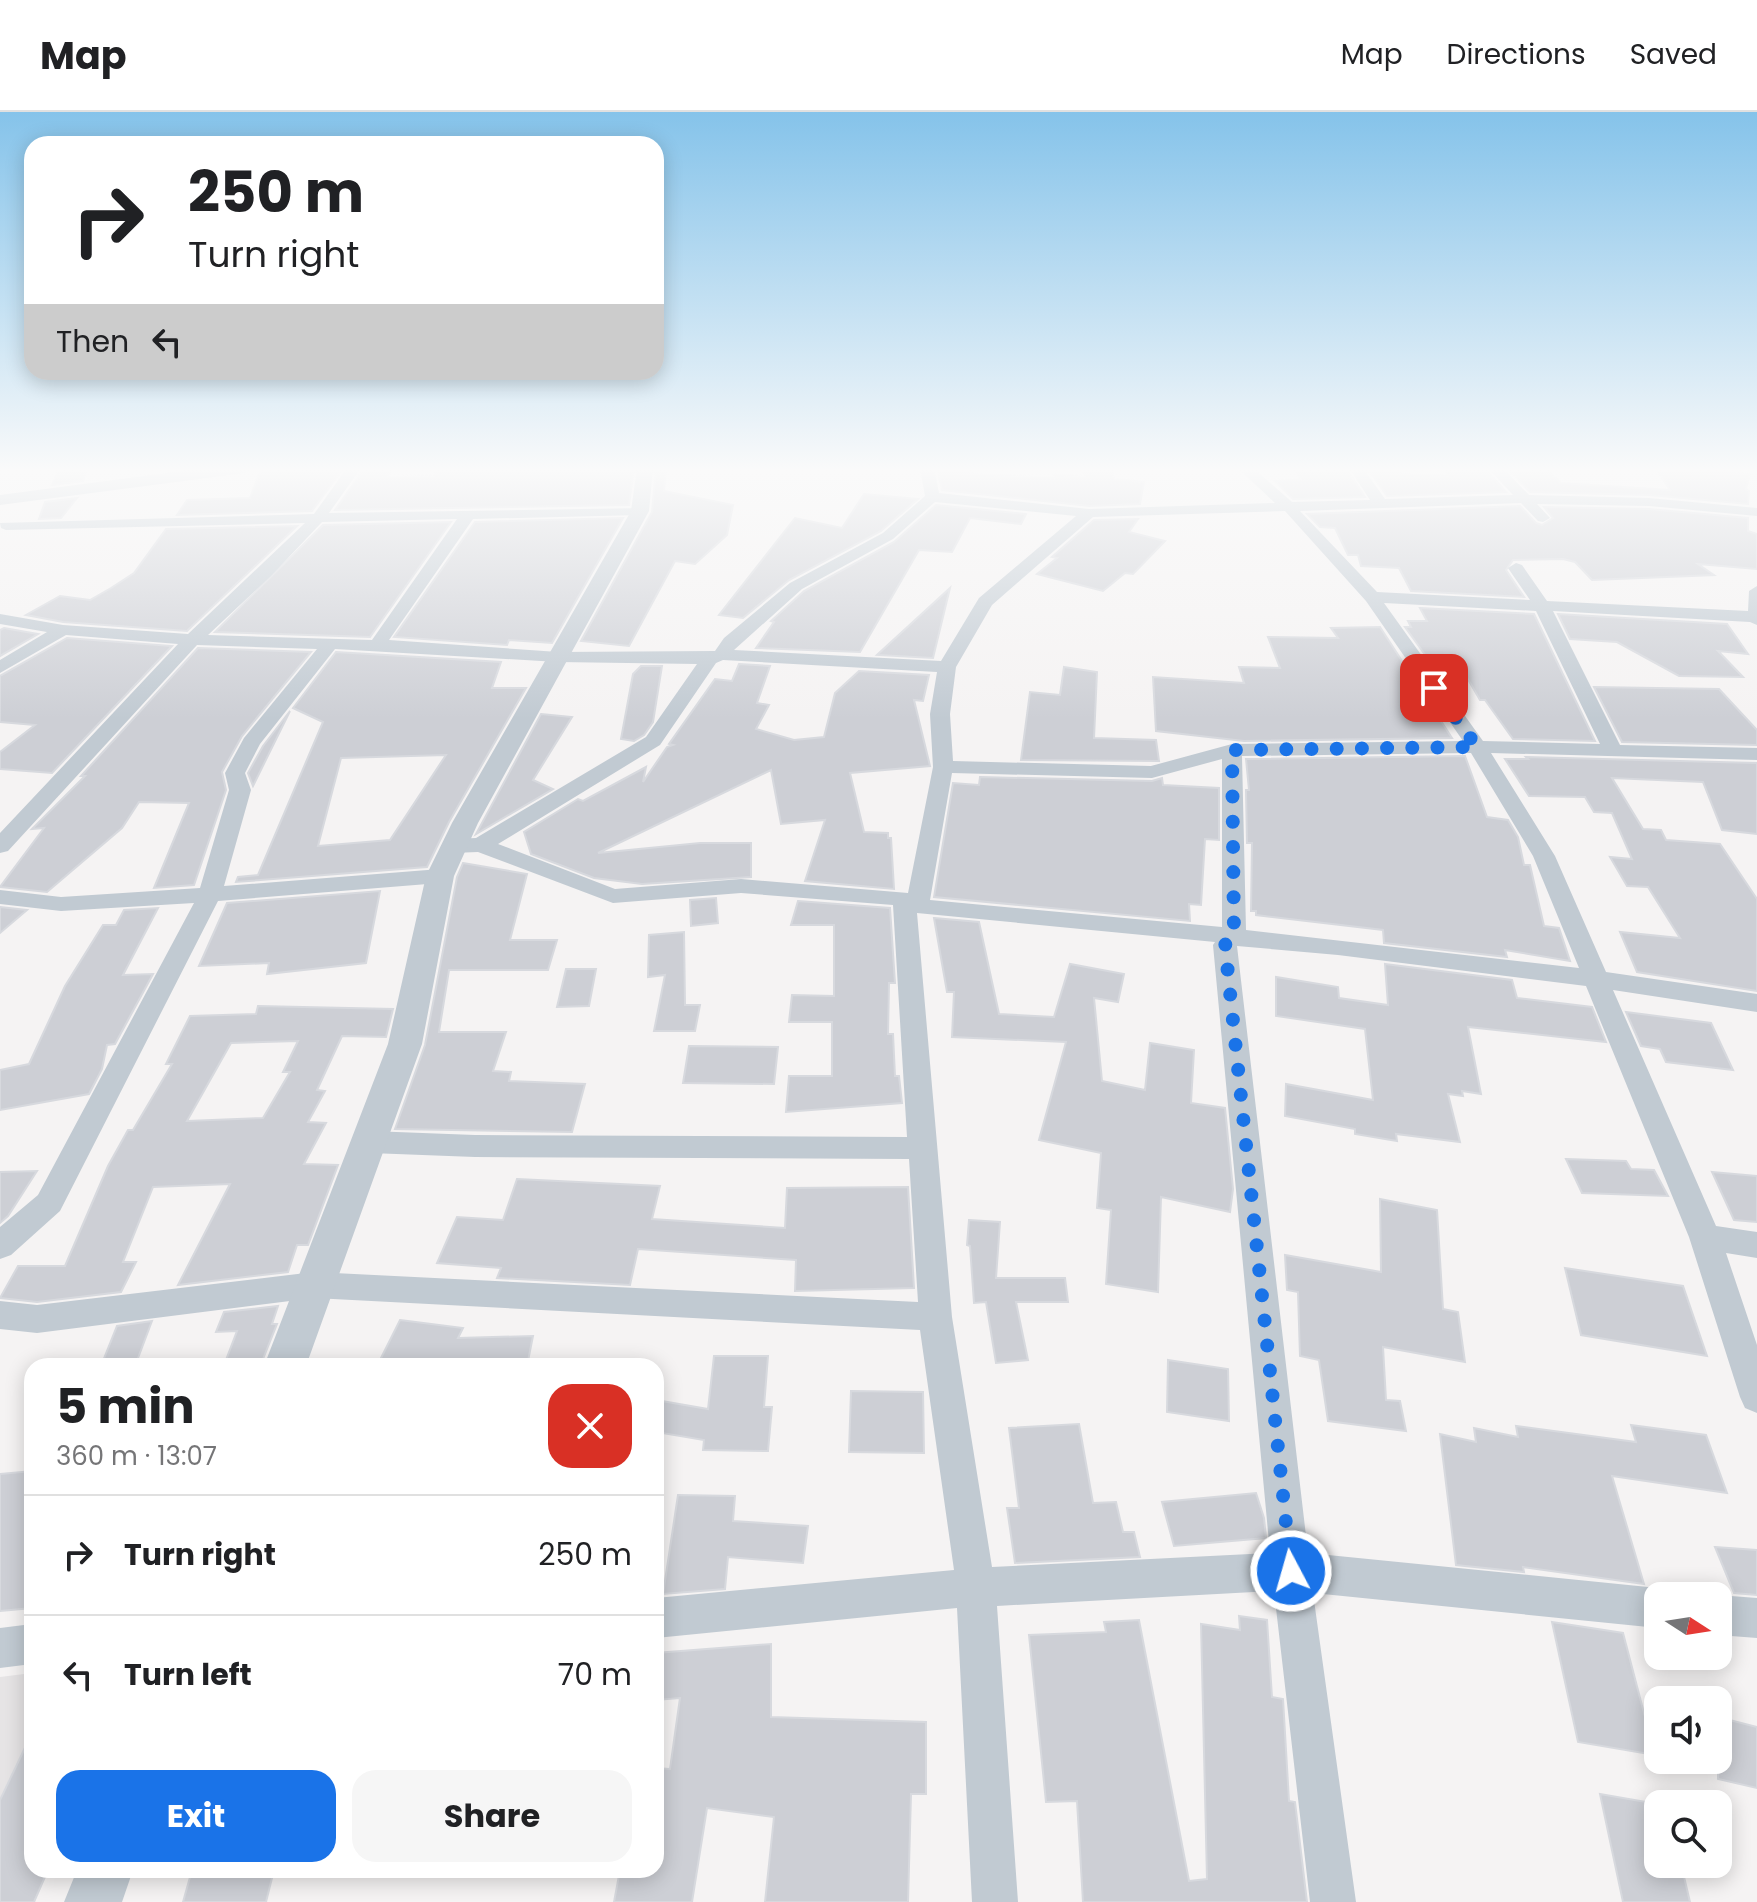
<!DOCTYPE html>
<meta charset="utf-8">
<style>
:root{--surface:#fff;--page:#f6f6f6;--text:#202124;--muted:#757577;--line:#e0e0e0;--accent:#1a73e8}
body{margin:0;font-family:Poppins,sans-serif;background:var(--page);color:var(--text);height:100vh;display:flex;flex-direction:column;font-size:30px;white-space:nowrap}
*{box-sizing:border-box;margin:0}
p{font-size:26px;color:var(--muted)}
.icon{flex:none;width:44px;height:44px;fill:none;stroke:currentColor;stroke-width:2;stroke-linecap:round;stroke-linejoin:round}
.map{position:relative;flex:1;overflow:hidden}
.side{position:absolute;left:24px;top:1246px;width:640px;height:520px;display:flex;flex-direction:column;background:var(--surface);border-radius:24px;box-shadow:0 4px 20px #0003}
.side>*{flex:none}
.hud{position:absolute;left:24px;top:24px;width:640px;height:244px;border-radius:24px;box-shadow:0 4px 20px #0003;background:#fff;color:var(--text);overflow:hidden}
.needle{width:52px;rotate:102deg}
.fabs{position:absolute;left:1644px;top:1470px;display:grid;gap:16px}
.fabs a{display:grid;place-items:center;width:88px;height:88px;border-radius:16px;background:var(--surface);box-shadow:0 4px 20px #0003;font-size:40px}
.pin{position:absolute;display:grid;place-items:center;width:68px;height:68px;color:#fff;margin:-34px;border-radius:16px;box-shadow:0 4px 12px #0006}
.me{position:absolute;width:88px;margin:-44px;rotate:354deg;stroke-linejoin:round;filter:drop-shadow(0 0 6px #0008)}
.turn{display:flex;align-items:center;gap:28px;height:168px;padding:0 32px;font-size:36px}
.turn .icon{width:104px;height:104px;stroke-width:2.5}
.turn b{display:block;font-size:56px;line-height:68px}
.then{display:flex;align-items:center;height:76px;padding:0 32px;background:#0003;gap:16px;font-size:30px}
.round{display:grid;place-items:center;flex:none;width:84px;height:84px;border-radius:24px;background:var(--page)}
.overview{display:flex;align-items:center;justify-content:space-between;height:136px;padding:0 32px}
h1{font-size:48px;font-weight:700;line-height:60px}
.button{display:flex;gap:16px;margin-top:auto;padding:16px 32px}
.button a{flex:1;height:92px;border-radius:24px;background:var(--accent);color:#fff;font-size:32px;font-weight:700;line-height:92px;text-align:center}
.button a+a{background:var(--page);color:var(--text)}
ul{padding:0;list-style:none}
li{display:flex;align-items:center;gap:24px;height:120px;padding:0 32px;border-top:2px solid var(--line)}
li div{flex:1}
li b{display:block;font-size:30px}
li em{font-style:normal}
header{display:flex;align-items:center;gap:48px;box-sizing:border-box;height:112px;padding:0 40px;background:var(--surface);border-bottom:2px solid var(--line)}
header strong{font-size:38px}
nav{display:flex;gap:44px;margin-inline-start:auto;font-size:28px}
.map>svg:first-child{display:block}
.education{fill:#e6e4e5}
.building{fill:#cdcfd5;stroke:#d7d9de;stroke-width:2;fill-rule:evenodd}
.lines{fill:none;stroke-linecap:round;stroke-linejoin:round}
.minor{fill:#c1cad2;fill-rule:evenodd}
.tertiary{fill:#c1cad2;fill-rule:evenodd}
.route{stroke:#1a73e8;stroke-width:14;stroke-dasharray:0 25.2}
</style>
<header>
<strong>Map</strong>
<nav><a>Map</a><a>Directions</a><a>Saved</a></nav>
</header>
<div class="map">
<svg width="1757" height="1790" viewBox="0 0 1757 1790">
<rect width="100%" height="100%" fill="#f5f3f3"/>
<path class="education" d="M 32,1561 L 32,1757 L 0,1790 L 0,1565 Z"/>
<g class="building">
<path d="M 315,356 L 339,356 L 340,361 L 312,399 L 177,403 L 187,388 L 250,386 L 259,362 Z"/>
<path d="M 437,356 L 634,356 L 629,393 L 335,398 L 362,360 L 390,358 L 388,365 L 434,364 Z"/>
<path d="M 656,356 L 666,356 L 664,379 L 733,393 L 727,423 L 695,452 L 675,449 L 629,534 L 581,529 L 652,400 Z"/>
<path d="M 1083,356 L 1112,356 L 1114,367 L 1144,370 L 1140,392 L 1089,394 L 942,378 L 938,360 L 1054,366 L 1055,362 L 1085,365 Z"/>
<path d="M 1444,356 L 1486,357 L 1506,380 L 1387,384 L 1370,360 L 1448,364 Z"/>
<path d="M 87,357 L 83,369 L 52,373 L 57,360 Z"/>
<path d="M 1509,358 L 1550,360 L 1561,371 L 1670,378 L 1658,360 L 1750,362 L 1746,377 L 1749,379 L 1748,392 L 1649,383 L 1530,380 Z"/>
<path d="M 1296,359 L 1348,359 L 1365,385 L 1293,387 L 1275,369 L 1301,368 Z"/>
<path d="M 864,382 L 918,387 L 881,419 L 789,468 L 743,506 L 719,503 L 795,406 L 842,416 Z"/>
<path d="M 77,386 L 61,406 L 39,407 L 45,390 Z"/>
<path d="M 936,393 L 1026,402 L 1021,412 L 970,406 L 952,440 L 919,438 L 860,540 L 756,536 L 774,510 L 771,509 L 804,479 L 894,430 Z"/>
<path d="M 1520,394 L 1536,411 L 1542,413 L 1553,406 L 1544,395 L 1649,397 L 1748,406 L 1748,419 L 1757,422 L 1757,457 L 1698,452 L 1714,463 L 1592,468 L 1575,450 L 1563,447 L 1513,448 L 1506,458 L 1524,485 L 1411,479 L 1399,456 L 1361,454 L 1358,443 L 1348,443 L 1335,416 L 1320,415 L 1307,402 Z"/>
<path d="M 623,406 L 552,531 L 509,528 L 507,533 L 394,525 L 475,410 Z"/>
<path d="M 1138,407 L 1129,420 L 1165,429 L 1133,462 L 1125,461 L 1103,479 L 1037,462 L 1057,446 L 1052,445 L 1094,408 Z"/>
<path d="M 451,410 L 370,525 L 215,520 L 323,413 Z"/>
<path d="M 297,414 L 187,519 L 63,510 L 26,503 L 60,484 L 90,488 L 111,476 L 134,461 L 166,417 Z"/>
<path d="M 950,476 L 933,546 L 877,543 Z"/>
<path d="M 1420,496 L 1534,502 L 1595,629 L 1513,627 L 1485,588 L 1480,588 L 1455,545 L 1426,544 L 1405,515 L 1411,515 L 1408,509 L 1427,509 Z"/>
<path d="M 1558,502 L 1727,512 L 1748,542 L 1718,539 L 1743,565 L 1679,564 L 1617,530 L 1570,527 Z"/>
<path d="M 1380,515 L 1452,626 L 1244,629 L 1156,619 L 1153,565 L 1244,571 L 1239,555 L 1280,556 L 1268,525 L 1338,526 L 1331,516 Z"/>
<path d="M 4,516 L 38,522 L 0,544 L 0,518 Z"/>
<path d="M 67,526 L 172,534 L 52,661 L 0,657 L 0,640 L 35,613 L 0,610 L 0,564 Z"/>
<path d="M 198,536 L 311,540 L 242,624 L 222,660 L 226,678 L 194,773 L 154,776 L 189,691 L 139,690 L 122,716 L 47,780 L 0,775 L 44,716 L 32,717 L 85,664 L 81,664 Z"/>
<path d="M 336,540 L 501,550 L 492,576 L 526,576 L 449,710 L 427,755 L 236,770 L 238,765 L 258,763 L 323,610 L 293,596 ZM 446,643 L 390,728 L 318,734 L 341,646 Z"/>
<path d="M 739,552 L 770,554 L 757,591 L 769,593 L 756,617 L 794,628 L 824,625 L 835,581 L 859,559 L 929,563 L 923,589 L 914,588 L 930,654 L 850,661 L 864,720 L 888,721 L 888,726 L 891,726 L 894,777 L 805,769 L 825,708 L 781,712 L 771,658 L 598,741 L 700,731 L 751,731 L 751,765 L 642,772 L 594,766 L 531,742 L 524,720 L 578,687 L 583,689 L 646,655 L 643,670 L 667,635 L 673,633 L 669,632 L 715,567 L 732,569 Z"/>
<path d="M 641,554 L 662,554 L 653,610 L 644,623 L 634,629 L 621,627 L 633,562 Z"/>
<path d="M 1064,555 L 1097,560 L 1094,626 L 1156,628 L 1159,649 L 1021,648 L 1030,580 L 1060,583 Z"/>
<path d="M 1594,575 L 1719,577 L 1757,618 L 1757,633 L 1622,630 Z"/>
<path d="M 290,599 L 253,674 L 248,661 L 263,634 Z"/>
<path d="M 541,602 L 572,605 L 533,668 L 553,677 L 476,722 Z"/>
<path d="M 1465,644 L 1487,705 L 1508,708 L 1518,725 L 1524,753 L 1530,753 L 1544,814 L 1559,816 L 1570,849 L 1505,838 L 1507,845 L 1384,831 L 1383,818 L 1256,803 L 1256,799 L 1251,799 L 1252,731 L 1247,731 L 1246,678 L 1249,678 L 1246,647 Z"/>
<path d="M 1526,645 L 1757,651 L 1757,722 L 1722,718 L 1703,670 L 1612,666 L 1643,717 L 1661,718 L 1666,728 L 1720,732 L 1757,787 L 1757,879 L 1637,860 L 1620,820 L 1680,826 L 1648,775 L 1627,774 L 1610,745 L 1632,747 L 1612,701 L 1594,700 L 1585,685 L 1529,684 L 1505,647 L 1528,647 Z"/>
<path d="M 980,665 L 1152,669 L 1162,666 L 1163,673 L 1219,676 L 1219,728 L 1205,727 L 1201,793 L 1189,792 L 1190,809 L 934,785 L 953,671 L 979,673 Z"/>
<path d="M 463,751 L 527,762 L 510,828 L 557,828 L 548,858 L 449,858 L 439,920 L 506,920 L 493,959 L 511,960 L 509,969 L 585,972 L 572,1020 L 395,1017 L 425,933 L 457,765 Z"/>
<path d="M 380,779 L 366,851 L 267,862 L 269,851 L 199,854 L 227,791 Z"/>
<path d="M 716,786 L 718,811 L 691,814 L 690,788 Z"/>
<path d="M 798,789 L 890,796 L 895,871 L 889,871 L 888,922 L 893,922 L 895,964 L 899,964 L 902,991 L 786,1000 L 789,964 L 832,964 L 832,910 L 789,910 L 792,883 L 834,884 L 834,813 L 791,813 Z"/>
<path d="M 0,795 L 27,798 L 0,821 Z"/>
<path d="M 158,796 L 123,863 L 153,862 L 115,932 L 107,933 L 102,957 L 89,982 L 0,998 L 0,958 L 29,952 L 65,874 L 103,813 L 116,813 L 124,798 Z"/>
<path d="M 934,806 L 979,810 L 999,902 L 1054,905 L 1070,852 L 1124,862 L 1118,890 L 1094,886 L 1102,969 L 1145,978 L 1150,931 L 1194,938 L 1191,991 L 1225,996 L 1233,1077 L 1230,1100 L 1161,1085 L 1158,1180 L 1106,1172 L 1111,1098 L 1097,1096 L 1101,1041 L 1039,1028 L 1066,930 L 952,925 L 954,880 L 947,880 Z"/>
<path d="M 684,820 L 685,893 L 700,893 L 695,919 L 654,919 L 665,863 L 648,865 L 649,823 Z"/>
<path d="M 1385,852 L 1512,868 L 1517,886 L 1592,895 L 1606,930 L 1468,915 L 1481,982 L 1462,979 L 1463,984 L 1448,982 L 1460,1030 L 1396,1022 L 1397,1029 L 1355,1022 L 1355,1017 L 1285,1004 L 1286,972 L 1373,988 L 1365,917 L 1276,904 L 1276,865 L 1338,875 L 1339,886 L 1388,893 Z"/>
<path d="M 566,857 L 596,857 L 589,894 L 557,895 Z"/>
<path d="M 258,894 L 393,897 L 386,925 L 342,924 L 317,978 L 325,979 L 308,1010 L 326,1011 L 304,1052 L 338,1053 L 308,1133 L 297,1133 L 288,1160 L 178,1173 L 230,1072 L 153,1075 L 123,1150 L 136,1150 L 121,1180 L 37,1190 L 0,1186 L 18,1154 L 65,1154 L 108,1054 L 128,1018 L 133,1018 L 172,952 L 166,952 L 190,904 L 256,902 ZM 298,929 L 283,960 L 290,960 L 263,1006 L 187,1009 L 231,931 Z"/>
<path d="M 1626,900 L 1711,911 L 1733,958 L 1666,950 L 1660,937 L 1641,934 Z"/>
<path d="M 689,934 L 778,935 L 774,972 L 683,971 Z"/>
<path d="M 1566,1047 L 1626,1049 L 1631,1057 L 1654,1058 L 1668,1084 L 1582,1081 Z"/>
<path d="M 37,1059 L 8,1104 L 0,1111 L 0,1060 Z"/>
<path d="M 1712,1060 L 1757,1064 L 1757,1110 L 1734,1108 Z"/>
<path d="M 517,1067 L 660,1074 L 652,1107 L 785,1116 L 787,1076 L 908,1075 L 914,1176 L 795,1179 L 796,1148 L 638,1137 L 630,1173 L 497,1166 L 501,1156 L 437,1151 L 457,1105 L 503,1108 Z"/>
<path d="M 1380,1087 L 1437,1098 L 1443,1197 L 1458,1200 L 1465,1250 L 1383,1235 L 1386,1288 L 1400,1289 L 1406,1319 L 1328,1309 L 1319,1248 L 1300,1244 L 1298,1180 L 1287,1178 L 1285,1143 L 1381,1160 Z"/>
<path d="M 969,1108 L 1000,1110 L 996,1166 L 1065,1166 L 1068,1190 L 1016,1190 L 1028,1248 L 996,1251 L 986,1190 L 974,1191 L 970,1134 L 967,1133 Z"/>
<path d="M 1565,1156 L 1683,1174 L 1707,1244 L 1581,1223 Z"/>
<path d="M 278,1194 L 272,1212 L 277,1212 L 263,1247 L 226,1248 L 237,1219 L 216,1220 L 224,1200 Z"/>
<path d="M 400,1208 L 463,1216 L 458,1226 L 533,1224 L 527,1254 L 377,1254 Z"/>
<path d="M 152,1209 L 135,1254 L 101,1254 L 117,1214 Z"/>
<path d="M 714,1244 L 768,1244 L 764,1295 L 772,1295 L 768,1339 L 703,1338 L 704,1328 L 656,1320 L 656,1288 L 708,1297 Z"/>
<path d="M 1168,1248 L 1228,1257 L 1229,1309 L 1167,1300 Z"/>
<path d="M 851,1279 L 923,1280 L 924,1341 L 849,1340 Z"/>
<path d="M 1079,1312 L 1093,1391 L 1116,1390 L 1123,1420 L 1134,1420 L 1140,1445 L 1015,1451 L 1007,1396 L 1019,1396 L 1009,1316 Z"/>
<path d="M 1631,1313 L 1706,1323 L 1727,1381 L 1612,1364 L 1644,1472 L 1523,1455 L 1524,1460 L 1456,1453 L 1440,1322 L 1476,1330 L 1474,1316 L 1518,1325 L 1516,1314 L 1636,1330 Z"/>
<path d="M 32,1359 L 32,1496 L 0,1499 L 0,1362 Z"/>
<path d="M 1256,1381 L 1264,1406 L 1266,1426 L 1174,1434 L 1162,1390 Z"/>
<path d="M 678,1383 L 735,1384 L 733,1409 L 808,1414 L 803,1451 L 728,1445 L 725,1477 L 663,1482 Z"/>
<path d="M 1715,1435 L 1757,1438 L 1757,1483 L 1734,1481 Z"/>
<path d="M 1239,1504 L 1267,1508 L 1272,1585 L 1283,1587 L 1289,1689 L 1295,1690 L 1307,1790 L 1083,1790 L 1077,1689 L 1046,1690 L 1029,1523 L 1106,1520 L 1104,1510 L 1139,1508 L 1189,1769 L 1207,1767 L 1201,1512 L 1240,1518 Z"/>
<path d="M 1552,1510 L 1623,1521 L 1655,1643 L 1578,1630 Z"/>
<path d="M 771,1532 L 771,1605 L 926,1610 L 926,1682 L 911,1682 L 908,1790 L 765,1790 L 774,1705 L 707,1696 L 692,1790 L 614,1790 L 620,1758 L 656,1758 L 656,1656 L 670,1657 L 680,1586 L 656,1588 L 656,1541 Z"/>
<path d="M 1718,1605 L 1757,1615 L 1757,1676 L 1718,1667 Z"/>
<path d="M 32,1621 L 32,1758 L 48,1758 L 34,1790 L 0,1790 L 0,1688 Z"/>
<path d="M 1600,1682 L 1658,1692 L 1658,1752 L 1681,1752 L 1690,1790 L 1623,1790 Z"/>
<path d="M 192,1758 L 274,1758 L 266,1790 L 183,1790 Z"/>
</g>
<g class="lines">
<g class="minor">
<path d="M 347,356 L 361,356 L 329,401 L 645,396 L 645,402 L 640,403 L 473,407 L 389,528 L 558,540 L 715,539 L 724,526 L 790,471 L 883,421 L 925,384 L 920,356 L 934,356 L 939,381 L 1089,397 L 1275,391 L 1238,356 L 1253,356 L 1292,390 L 1370,388 L 1349,356 L 1363,356 L 1385,387 L 1513,383 L 1488,356 L 1503,356 L 1529,383 L 1649,386 L 1757,396 L 1757,404 L 1649,394 L 1537,392 L 1550,406 L 1543,410 L 1538,409 L 1521,391 L 1300,399 L 1377,480 L 1530,488 L 1508,456 L 1516,451 L 1522,453 L 1547,489 L 1748,499 L 1749,479 L 1757,474 L 1757,513 L 1750,510 L 1553,499 L 1620,633 L 1757,636 L 1757,648 L 1491,641 L 1555,744 L 1606,860 L 1757,882 L 1757,900 L 1613,878 L 1716,1114 L 1757,1120 L 1757,1146 L 1726,1141 L 1757,1233 L 1757,1301 L 1745,1296 L 1740,1285 L 1689,1125 L 1586,874 L 1338,843 L 1237,834 L 1308,1441 L 1658,1476 L 1673,1484 L 1658,1484 L 1658,1516 L 1313,1481 L 1356,1790 L 1310,1790 L 1274,1479 L 997,1494 L 1018,1790 L 972,1790 L 957,1496 L 656,1526 L 656,1486 L 954,1458 L 920,1218 L 314,1186 L 37,1221 L 0,1217 L 0,1189 L 37,1193 L 314,1160 L 918,1190 L 909,1047 L 475,1045 L 370,1041 L 360,1038 L 355,1030 L 360,1022 L 370,1019 L 475,1023 L 907,1025 L 893,793 L 741,781 L 613,791 L 478,740 L 452,741 L 441,734 L 452,727 L 476,726 L 646,625 L 697,552 L 558,550 L 335,537 L 260,632 L 245,661 L 251,678 L 224,774 L 440,757 L 448,759 L 452,764 L 448,769 L 440,771 L 218,789 L 60,1099 L 11,1143 L 0,1147 L 0,1115 L 38,1083 L 194,791 L 61,799 L 0,792 L 0,778 L 61,785 L 200,776 L 229,678 L 225,661 L 244,626 L 317,537 L 197,533 L 8,739 L 0,741 L 0,721 L 178,532 L 66,523 L 0,561 L 0,548 L 47,520 L 0,512 L 0,502 L 63,513 L 188,522 L 305,411 L 6,418 L 1,416 L 0,411 L 314,402 ZM 935,390 L 1076,404 L 979,486 L 941,549 L 734,538 L 802,477 L 893,427 ZM 1285,399 L 1366,489 L 1463,629 L 1232,632 L 1151,654 L 953,649 L 950,602 L 956,555 L 992,493 L 1093,405 ZM 457,407 L 372,528 L 208,523 L 272,463 L 322,410 ZM 1384,491 L 1536,499 L 1600,632 L 1483,629 ZM 723,548 L 937,560 L 930,602 L 933,655 L 908,781 L 741,767 L 615,777 L 498,732 L 660,633 L 716,551 ZM 1471,641 L 1533,744 L 1579,856 L 1246,818 L 1242,644 ZM 1222,647 L 1222,815 L 930,788 L 952,661 L 1152,666 ZM 917,801 L 1215,830 L 1213,833 L 1270,1441 L 992,1455 L 952,1205 Z"/>
<path d="M 1718,1483 L 1757,1486 L 1757,1526 L 1718,1523 Z"/>
<path d="M 32,1512 L 32,1552 L 0,1556 L 0,1516 Z"/>
</g>
<g class="tertiary">
<path d="M 204,356 L 253,356 L 245,361 L 0,393 L 0,383 Z"/>
<path d="M 637,356 L 653,356 L 649,399 L 478,711 L 454,764 L 422,932 L 306,1254 L 264,1254 L 388,932 L 426,764 L 452,711 L 631,399 Z"/>
<path d="M 77,1758 L 133,1758 L 122,1790 L 64,1790 Z"/>
</g>
</g>
<linearGradient id="sky" x2="0" y2="1"><stop stop-color="#85c3ea"/><stop offset="0.59" stop-color="#fafafa"/><stop offset="1" stop-color="#fafafa" stop-opacity="0"/></linearGradient>
<rect width="1757" height="607" fill="url(#sky)"/>
<g class="lines">
<path class="route" d="M 1291,1459 L 1225,833 L 1234,822 L 1232,638 L 1477,635 L 1434,576"/>
</g>
</svg>
<div class="fabs">
<a><svg class="needle" viewBox="-14 -14 28 28"><path d="M0-13l5 13h-10z" fill="#e53935"/><path d="M0 13l5-13h-10z" fill="#757577"/></svg></a>
<a><svg class="icon" aria-label="sound" viewBox="0 0 24 24"><path d="M4 9h4l5-4v14l-5-4H4zM17 9q2 3 0 6"/></svg></a>
<a><svg class="icon" aria-label="search" viewBox="0 0 24 24"><circle cx="10" cy="10" r="6"/><path d="M15 15l6 6"/></svg></a>
</div>
<div class="pin" style="left:1434px;top:576px;background:#d93025"><svg class="icon" aria-label="arrive" viewBox="0 0 24 24"><path d="M6 21V4h12l-3 4 3 4H6"/></svg></div>
<svg class="me" style="left:1291px;top:1459px" viewBox="-20 -20 40 40"><circle r="17" fill="#1a73e8" stroke="#fff" stroke-width="3"/><path d="M0-11L8 9 0 5-8 9z" fill="#fff"/></svg>
<div class="hud">
<div class="turn"><svg class="icon" aria-label="right" viewBox="0 0 24 24"><path d="M7 20v-9h11M14 6l5 5-5 5"/></svg><div><b>250 m</b>Turn right</div></div>
<div class="then">Then<svg class="icon" aria-label="left" viewBox="0 0 24 24"><path d="M17 20v-9H6M10 6l-5 5 5 5"/></svg></div>
</div>
<section class="side">
<div class="overview"><div><h1>5 min</h1><p>360 m · 13:07</p></div><a class="round" style="background:#d93025;color:#fff"><svg class="icon" aria-label="close" viewBox="0 0 24 24"><path d="M6 6l12 12M18 6L6 18"/></svg></a></div>
<ul>
<li><svg class="icon" aria-label="right" viewBox="0 0 24 24"><path d="M7 20v-9h11M14 6l5 5-5 5"/></svg><div><b>Turn right</b></div><em>250 m</em></li>
<li><svg class="icon" aria-label="left" viewBox="0 0 24 24"><path d="M17 20v-9H6M10 6l-5 5 5 5"/></svg><div><b>Turn left</b></div><em>70 m</em></li>
</ul>
<div class="button"><a>Exit</a><a>Share</a></div>
</section>
</div>
